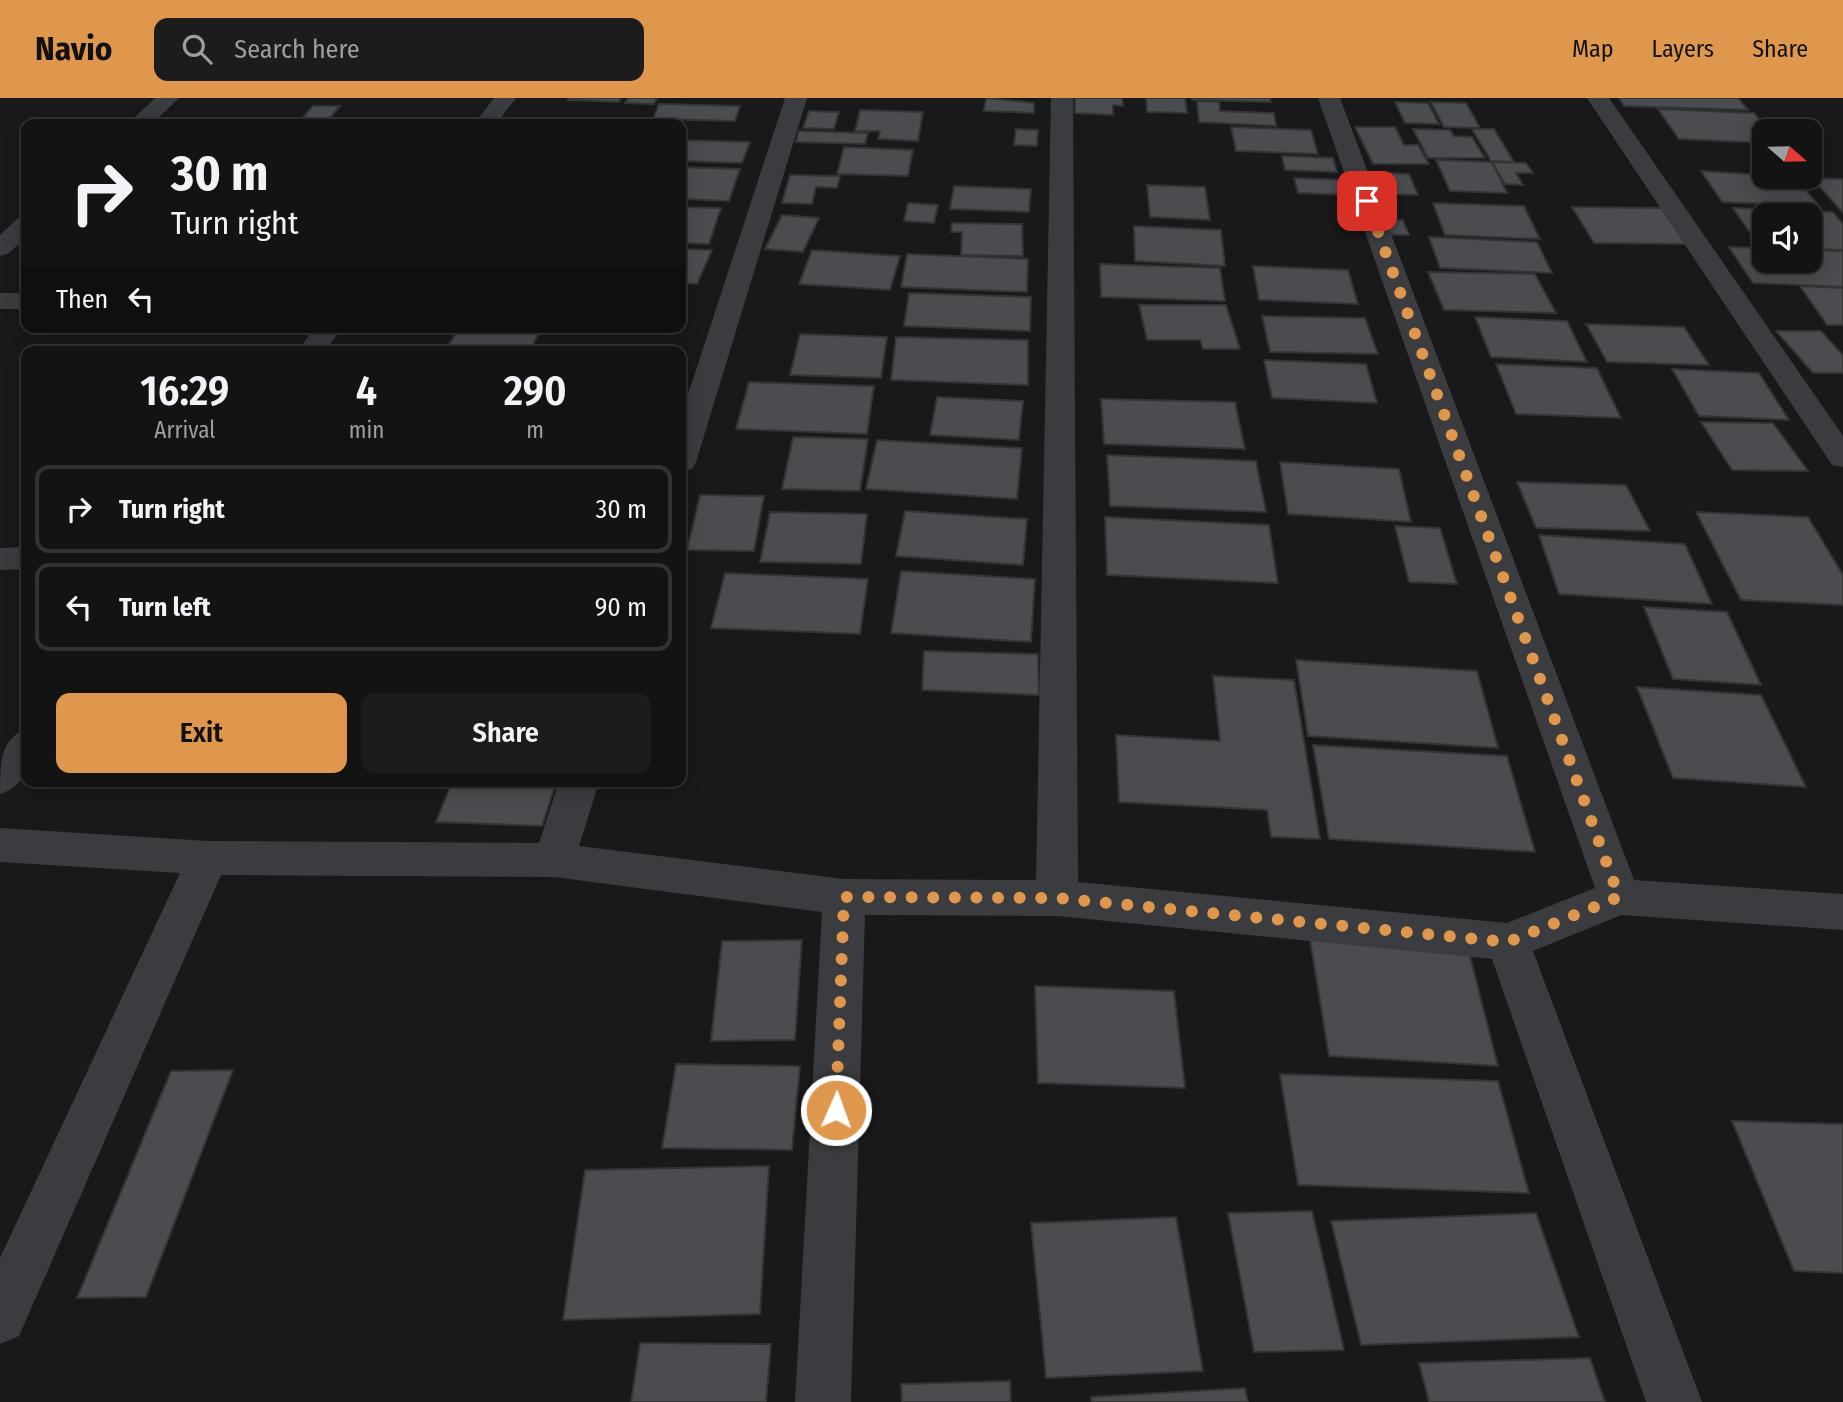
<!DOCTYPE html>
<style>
:root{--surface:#131314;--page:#1c1c1d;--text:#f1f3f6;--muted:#9d9ea0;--line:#323234;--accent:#de974d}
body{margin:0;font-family:"Fira Sans Condensed",sans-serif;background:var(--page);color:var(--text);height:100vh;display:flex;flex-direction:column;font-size:26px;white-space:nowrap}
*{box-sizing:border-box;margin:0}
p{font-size:23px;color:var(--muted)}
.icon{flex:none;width:38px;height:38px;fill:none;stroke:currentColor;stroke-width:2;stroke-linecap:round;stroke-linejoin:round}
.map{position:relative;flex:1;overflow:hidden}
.sheet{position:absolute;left:21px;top:248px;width:665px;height:441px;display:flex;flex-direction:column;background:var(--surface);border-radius:14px;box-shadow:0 4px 18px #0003,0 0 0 2px var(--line)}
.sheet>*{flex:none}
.top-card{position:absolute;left:21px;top:21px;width:665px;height:214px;border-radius:14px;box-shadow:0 4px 18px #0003,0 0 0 2px var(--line);background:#131314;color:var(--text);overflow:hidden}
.needle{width:46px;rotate:110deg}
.fabs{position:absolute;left:1752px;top:21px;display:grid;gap:14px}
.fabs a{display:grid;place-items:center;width:70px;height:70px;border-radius:14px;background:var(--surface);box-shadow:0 4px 18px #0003,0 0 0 2px var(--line);font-size:35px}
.pin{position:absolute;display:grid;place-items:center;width:60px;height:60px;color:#fff;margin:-30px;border-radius:14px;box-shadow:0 4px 10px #0006}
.me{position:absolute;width:77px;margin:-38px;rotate:2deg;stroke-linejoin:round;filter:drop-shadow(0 0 5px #0008)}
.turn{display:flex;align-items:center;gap:24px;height:147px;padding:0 35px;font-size:32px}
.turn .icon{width:91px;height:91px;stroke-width:2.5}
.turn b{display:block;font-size:49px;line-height:60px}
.then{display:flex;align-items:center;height:66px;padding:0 35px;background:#0003;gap:14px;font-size:26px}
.eta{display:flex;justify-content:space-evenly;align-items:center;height:119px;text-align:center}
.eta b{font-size:42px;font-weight:600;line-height:49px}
.action{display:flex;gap:14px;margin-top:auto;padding:14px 35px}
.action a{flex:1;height:80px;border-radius:14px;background:var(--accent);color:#111;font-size:28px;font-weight:600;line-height:80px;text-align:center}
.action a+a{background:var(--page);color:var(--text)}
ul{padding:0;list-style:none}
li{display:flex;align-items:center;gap:21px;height:88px;margin:0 14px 10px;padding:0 21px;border:4px solid var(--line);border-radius:14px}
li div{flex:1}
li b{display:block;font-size:26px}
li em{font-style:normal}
header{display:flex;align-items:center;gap:42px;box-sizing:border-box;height:98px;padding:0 35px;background:var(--accent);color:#111}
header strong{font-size:33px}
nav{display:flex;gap:38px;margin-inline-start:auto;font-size:24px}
.search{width:490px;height:63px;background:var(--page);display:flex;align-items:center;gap:18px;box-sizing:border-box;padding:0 24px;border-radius:14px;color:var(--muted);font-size:26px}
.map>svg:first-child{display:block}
.building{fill:#4b4c4f;stroke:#333436;stroke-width:2}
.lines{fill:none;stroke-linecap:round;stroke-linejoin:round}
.street{fill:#3a3c3f;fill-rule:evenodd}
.route{stroke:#de974d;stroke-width:12;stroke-dasharray:0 21.6}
</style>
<header>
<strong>Navio</strong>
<div class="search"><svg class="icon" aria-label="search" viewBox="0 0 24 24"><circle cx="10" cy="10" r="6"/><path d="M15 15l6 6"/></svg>Search here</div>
<nav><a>Map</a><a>Layers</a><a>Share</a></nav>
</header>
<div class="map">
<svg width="1843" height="1304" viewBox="0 0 1843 1304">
<rect width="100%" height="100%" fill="#19191b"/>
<g class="building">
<path d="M 569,0 L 621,0 L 619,4 L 568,2 Z"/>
<path d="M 628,0 L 657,0 L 654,6 L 625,5 Z"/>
<path d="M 986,0 L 1034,5 L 1034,15 L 984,13 Z"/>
<path d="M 1075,0 L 1122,0 L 1123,8 L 1113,7 L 1113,17 L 1075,15 Z"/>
<path d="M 1146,0 L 1185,0 L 1187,15 L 1147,14 Z"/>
<path d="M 1192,0 L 1270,0 L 1271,4 L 1192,2 Z"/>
<path d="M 1619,0 L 1738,0 L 1748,12 L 1624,8 Z"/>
<path d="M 1197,3 L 1219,4 L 1220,13 L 1274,15 L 1276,28 L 1199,24 Z"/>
<path d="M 1395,4 L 1428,5 L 1439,26 L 1405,25 Z"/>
<path d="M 1431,4 L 1466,5 L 1480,30 L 1444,29 Z"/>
<path d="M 659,6 L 740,8 L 735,23 L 653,21 Z"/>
<path d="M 313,8 L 340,8 L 325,26 L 297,26 Z"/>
<path d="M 1658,11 L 1754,15 L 1770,33 L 1764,33 L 1764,45 L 1679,41 Z"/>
<path d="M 860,12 L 923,14 L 918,43 L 878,41 L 880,33 L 855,33 Z"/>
<path d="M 809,13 L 839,14 L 834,31 L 803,30 Z"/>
<path d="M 1231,29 L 1311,32 L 1318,56 L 1236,53 Z"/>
<path d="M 1355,29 L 1395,29 L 1404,47 L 1418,47 L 1429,66 L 1373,66 Z"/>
<path d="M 1016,31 L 1038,32 L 1037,48 L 1014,47 Z"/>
<path d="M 1413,31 L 1450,32 L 1454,38 L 1472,39 L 1485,60 L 1428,60 Z"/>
<path d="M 1472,31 L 1494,31 L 1514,64 L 1491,63 Z"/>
<path d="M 799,33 L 868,35 L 865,46 L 796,44 Z"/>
<path d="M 681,42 L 750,44 L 742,65 L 681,63 Z"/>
<path d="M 844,49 L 913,52 L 908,78 L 837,76 Z"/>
<path d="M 1282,58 L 1333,60 L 1337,74 L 1285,72 Z"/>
<path d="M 1436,62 L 1492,64 L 1507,95 L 1450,93 Z"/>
<path d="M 1492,64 L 1526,65 L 1533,75 L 1516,75 L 1523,87 L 1505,86 Z"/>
<path d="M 681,69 L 740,71 L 729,103 L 681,101 Z"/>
<path d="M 1701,73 L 1795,79 L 1819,108 L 1722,104 Z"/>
<path d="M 1367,74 L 1409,76 L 1418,97 L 1374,96 Z"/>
<path d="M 790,77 L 840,78 L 837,90 L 816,89 L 812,106 L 782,105 Z"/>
<path d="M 1294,80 L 1345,82 L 1350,97 L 1298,95 Z"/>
<path d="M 1812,80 L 1843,81 L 1843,115 Z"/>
<path d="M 1147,87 L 1205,89 L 1210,122 L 1150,119 Z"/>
<path d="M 954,88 L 1031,91 L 1029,114 L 950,111 Z"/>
<path d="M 1374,99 L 1388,99 L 1397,119 L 1382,118 Z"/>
<path d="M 908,105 L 938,107 L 934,125 L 904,123 Z"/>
<path d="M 1433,105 L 1524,108 L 1540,141 L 1445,137 Z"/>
<path d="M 681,109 L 721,110 L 709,146 L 681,145 Z"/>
<path d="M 1572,109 L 1661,110 L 1687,146 L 1594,145 Z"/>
<path d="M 1733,110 L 1833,114 L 1843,126 L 1843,152 L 1810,151 L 1810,117 L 1764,117 L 1764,149 L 1760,149 Z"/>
<path d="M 782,117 L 819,120 L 803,154 L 765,151 Z"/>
<path d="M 1383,122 L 1403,122 L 1409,137 L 1389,137 Z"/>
<path d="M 952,125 L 1022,126 L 1023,158 L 961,157 L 962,134 L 951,134 Z"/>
<path d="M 1134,128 L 1221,132 L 1225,168 L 1135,163 Z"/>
<path d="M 1429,139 L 1537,144 L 1552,175 L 1440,170 Z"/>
<path d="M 1729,149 L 1764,150 L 1764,163 L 1810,163 L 1810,152 L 1843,153 L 1843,189 L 1753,185 Z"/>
<path d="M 681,151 L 712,152 L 697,186 L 681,185 Z"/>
<path d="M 812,152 L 900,158 L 890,192 L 799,186 Z"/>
<path d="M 907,156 L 1028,161 L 1027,194 L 901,189 Z"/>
<path d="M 1100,166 L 1220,170 L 1225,203 L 1101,199 Z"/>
<path d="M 1253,168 L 1348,172 L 1358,206 L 1259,202 Z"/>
<path d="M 1428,174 L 1535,176 L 1556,215 L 1444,212 Z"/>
<path d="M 1800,188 L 1843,190 L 1843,227 L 1827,227 Z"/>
<path d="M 909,195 L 1031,199 L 1030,233 L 904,228 Z"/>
<path d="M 1139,207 L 1226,207 L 1240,251 L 1203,251 L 1200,242 L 1147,242 Z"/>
<path d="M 1262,218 L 1365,220 L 1378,256 L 1270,254 Z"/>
<path d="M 1475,219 L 1567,223 L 1587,264 L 1491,259 Z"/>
<path d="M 1586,226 L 1684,229 L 1709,267 L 1607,264 Z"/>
<path d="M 460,229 L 535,229 L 542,230 L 529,254 L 444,254 Z"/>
<path d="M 1776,233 L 1821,233 L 1843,257 L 1843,275 L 1813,275 Z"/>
<path d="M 800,236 L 887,239 L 881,280 L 790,277 Z"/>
<path d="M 896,239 L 1028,242 L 1028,287 L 891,282 Z"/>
<path d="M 1264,262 L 1366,266 L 1377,305 L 1272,300 Z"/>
<path d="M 1496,266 L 1597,270 L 1621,320 L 1516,316 Z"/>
<path d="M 1672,271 L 1759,275 L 1789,322 L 1699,318 Z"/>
<path d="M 749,284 L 874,288 L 867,336 L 736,331 Z"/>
<path d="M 937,299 L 1023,303 L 1019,342 L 930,337 Z"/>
<path d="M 1101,301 L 1235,304 L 1245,351 L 1104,346 Z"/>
<path d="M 1701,324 L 1773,325 L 1808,373 L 1732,372 Z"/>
<path d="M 793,339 L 868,341 L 860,393 L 782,391 Z"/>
<path d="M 877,342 L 1022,350 L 1017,401 L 866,391 Z"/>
<path d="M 1107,357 L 1256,363 L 1266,414 L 1110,408 Z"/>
<path d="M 1280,364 L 1399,371 L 1411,424 L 1288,416 Z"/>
<path d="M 1517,384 L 1626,387 L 1650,433 L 1536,430 Z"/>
<path d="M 700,397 L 764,398 L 754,453 L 687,452 Z"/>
<path d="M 905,413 L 1027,421 L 1023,467 L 896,458 Z"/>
<path d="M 770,414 L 867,416 L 861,466 L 760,464 Z"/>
<path d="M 1696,414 L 1808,419 L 1843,477 L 1843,507 L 1741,502 Z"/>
<path d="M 1105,419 L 1269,427 L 1278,485 L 1107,477 Z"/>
<path d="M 1395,428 L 1440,430 L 1457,486 L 1409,484 Z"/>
<path d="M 1539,437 L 1685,446 L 1712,506 L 1559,496 Z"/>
<path d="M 901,473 L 1035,481 L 1031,544 L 891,535 Z"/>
<path d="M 725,475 L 868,481 L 860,536 L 711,530 Z"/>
<path d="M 1644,509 L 1727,514 L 1761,587 L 1673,581 Z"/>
<path d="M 924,553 L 1038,556 L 1039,597 L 922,592 Z"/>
<path d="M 1296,562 L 1477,573 L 1498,650 L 1308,638 Z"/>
<path d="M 1213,578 L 1294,582 L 1320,741 L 1271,739 L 1267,712 L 1119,704 L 1116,637 L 1220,643 Z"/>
<path d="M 1637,589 L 1761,597 L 1806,689 L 1673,680 Z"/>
<path d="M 1313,647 L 1507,658 L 1535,754 L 1329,741 Z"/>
<path d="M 452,684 L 556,684 L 542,728 L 436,724 Z"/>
<path d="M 802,842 L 795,942 L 711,943 L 722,843 Z"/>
<path d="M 1310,842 L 1468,850 L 1498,968 L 1329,958 Z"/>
<path d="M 1035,888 L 1174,893 L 1185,990 L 1038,985 Z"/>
<path d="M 676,966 L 800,968 L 792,1052 L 662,1050 Z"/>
<path d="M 233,972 L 146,1199 L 77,1200 L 171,973 Z"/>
<path d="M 1280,976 L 1498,983 L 1529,1095 L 1298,1087 Z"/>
<path d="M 1732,1023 L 1843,1026 L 1843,1175 L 1794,1173 Z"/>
<path d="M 769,1068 L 760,1216 L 563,1222 L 585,1072 Z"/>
<path d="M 1312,1113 L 1344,1252 L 1254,1254 L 1228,1115 Z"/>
<path d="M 1536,1115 L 1579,1239 L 1361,1247 L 1331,1123 Z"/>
<path d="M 1176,1119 L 1203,1273 L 1046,1280 L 1031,1125 Z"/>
<path d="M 640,1245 L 771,1246 L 766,1304 L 631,1304 Z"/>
<path d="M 1590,1260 L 1605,1304 L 1429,1304 L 1419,1265 Z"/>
<path d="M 1010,1283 L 1011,1304 L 902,1304 L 901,1286 Z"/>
<path d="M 1245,1290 L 1248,1304 L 1092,1304 L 1091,1299 Z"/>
</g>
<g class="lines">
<g class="street">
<path d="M 155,0 L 179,0 L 152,26 L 128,26 Z"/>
<path d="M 494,0 L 516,0 L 496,26 L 474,26 Z"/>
<path d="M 785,0 L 807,0 L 696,364 L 692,371 L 681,373 L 681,318 Z"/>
<path d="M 1051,0 L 1073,0 L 1078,784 L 1507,825 L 1595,790 L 1318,0 L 1340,0 L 1634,782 L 1843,796 L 1843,832 L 1621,817 L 1533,853 L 1702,1304 L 1646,1304 L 1492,861 L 1057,818 L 865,817 L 851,1304 L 795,1304 L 822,814 L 554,779 L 221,777 L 19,1238 L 0,1246 L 0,1160 L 180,775 L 0,764 L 0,730 L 208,743 L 539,745 L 559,684 L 599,684 L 579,748 L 844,781 L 1036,782 Z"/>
<path d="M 1587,0 L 1609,0 L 1843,338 L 1843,369 L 1832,367 Z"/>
<path d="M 26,119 L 26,139 L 9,155 L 0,158 L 0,137 L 17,121 Z"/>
<rect x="0" y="195" width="26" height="16"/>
<path d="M 315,229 L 342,229 L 325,254 L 297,254 Z"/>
<path d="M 26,449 L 26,471 L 0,472 L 0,450 Z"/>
<path d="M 26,631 C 27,659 32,686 0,696 C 0,667 0,641 26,631 Z"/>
</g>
</g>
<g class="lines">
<path class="route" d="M 836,1012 L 844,799 L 1057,800 L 1508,844 L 1619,799 L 1367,103"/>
</g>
</svg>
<div class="fabs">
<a><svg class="needle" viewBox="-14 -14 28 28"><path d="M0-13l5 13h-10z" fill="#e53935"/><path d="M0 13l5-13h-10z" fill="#9d9ea0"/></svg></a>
<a><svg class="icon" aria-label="sound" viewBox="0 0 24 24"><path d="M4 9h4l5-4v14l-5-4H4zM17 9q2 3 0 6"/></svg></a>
</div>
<div class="pin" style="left:1367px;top:103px;background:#d93025"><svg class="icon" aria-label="arrive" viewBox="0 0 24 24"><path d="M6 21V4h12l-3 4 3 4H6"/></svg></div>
<svg class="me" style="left:836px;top:1012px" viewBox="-20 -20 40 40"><circle r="17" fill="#de974d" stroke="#fff" stroke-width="3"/><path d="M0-11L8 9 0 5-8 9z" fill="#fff"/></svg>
<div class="top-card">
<div class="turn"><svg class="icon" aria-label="right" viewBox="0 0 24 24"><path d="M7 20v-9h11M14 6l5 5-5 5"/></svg><div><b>30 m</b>Turn right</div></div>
<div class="then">Then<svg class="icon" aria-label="left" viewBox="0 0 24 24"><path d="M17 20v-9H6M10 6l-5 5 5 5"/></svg></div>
</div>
<section class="sheet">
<div class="eta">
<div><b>16:29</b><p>Arrival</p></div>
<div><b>4</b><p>min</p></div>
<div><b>290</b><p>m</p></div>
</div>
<ul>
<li><svg class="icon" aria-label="right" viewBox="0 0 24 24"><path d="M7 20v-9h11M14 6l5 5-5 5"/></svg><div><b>Turn right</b></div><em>30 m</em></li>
<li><svg class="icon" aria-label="left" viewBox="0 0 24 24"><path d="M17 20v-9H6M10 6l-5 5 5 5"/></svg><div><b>Turn left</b></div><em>90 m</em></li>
</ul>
<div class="action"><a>Exit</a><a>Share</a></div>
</section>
</div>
